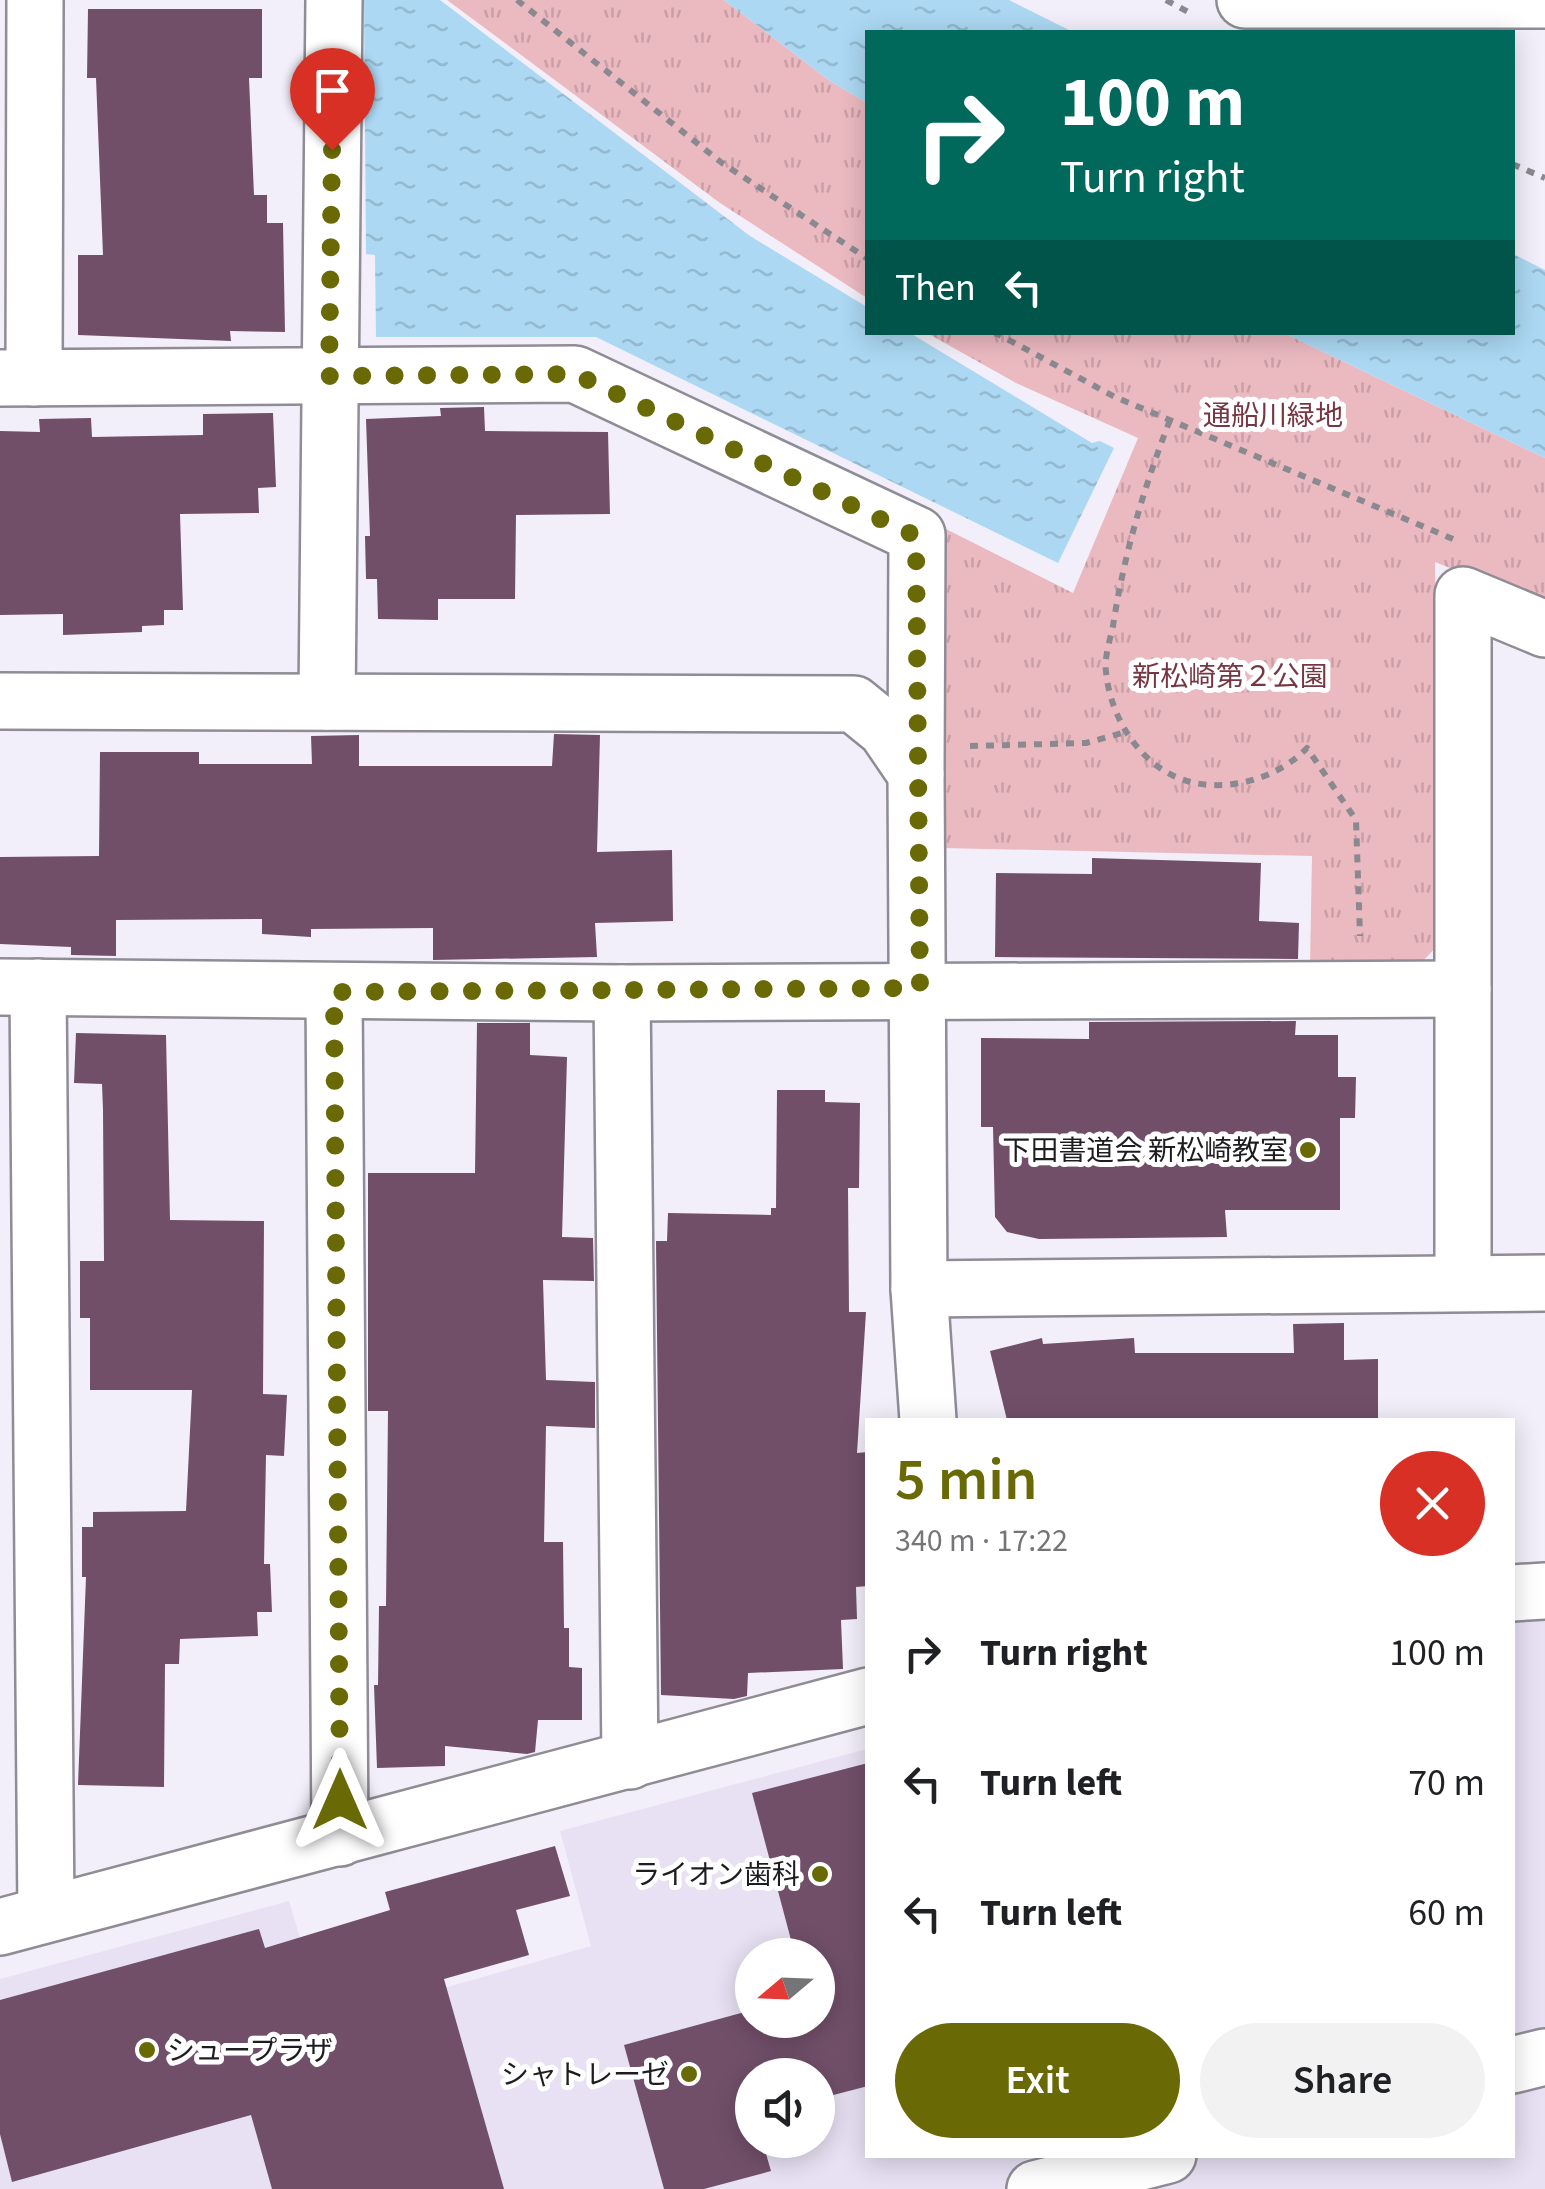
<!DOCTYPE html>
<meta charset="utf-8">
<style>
:root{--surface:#fff;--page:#f2f2f2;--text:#202124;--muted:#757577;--accent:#696905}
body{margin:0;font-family:"Source Sans 3","Noto Sans JP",sans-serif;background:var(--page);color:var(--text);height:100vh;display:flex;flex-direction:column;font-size:38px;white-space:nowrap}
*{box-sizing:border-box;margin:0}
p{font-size:32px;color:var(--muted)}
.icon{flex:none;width:55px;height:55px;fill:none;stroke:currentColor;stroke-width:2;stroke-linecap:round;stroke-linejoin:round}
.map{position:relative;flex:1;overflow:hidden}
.details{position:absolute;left:865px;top:1418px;width:650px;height:740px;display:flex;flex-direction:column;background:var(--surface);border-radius:0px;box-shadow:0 5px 25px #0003}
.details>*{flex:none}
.guide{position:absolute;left:865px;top:30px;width:650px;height:305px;border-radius:0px;box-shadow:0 5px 25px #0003;background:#00695c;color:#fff;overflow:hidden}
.needle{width:65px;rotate:251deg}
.controls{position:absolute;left:735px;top:1938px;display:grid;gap:20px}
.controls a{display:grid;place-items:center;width:100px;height:100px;border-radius:50%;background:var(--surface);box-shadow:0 5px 25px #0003;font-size:50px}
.pin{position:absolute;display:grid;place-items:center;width:85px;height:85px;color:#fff;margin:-102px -42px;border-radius:50% 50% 50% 0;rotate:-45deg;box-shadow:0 0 10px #0007}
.pin .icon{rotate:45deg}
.me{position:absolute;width:110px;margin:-55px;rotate:0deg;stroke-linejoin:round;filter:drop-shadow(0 0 8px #0008)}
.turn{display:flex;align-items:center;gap:35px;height:210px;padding:0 30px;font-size:45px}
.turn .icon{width:130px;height:130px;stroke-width:2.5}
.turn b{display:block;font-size:70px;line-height:85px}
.then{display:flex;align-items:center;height:95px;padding:0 30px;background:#0003;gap:20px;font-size:38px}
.round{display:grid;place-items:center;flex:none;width:105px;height:105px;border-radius:52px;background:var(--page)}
.summary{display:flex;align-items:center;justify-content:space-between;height:170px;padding:0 30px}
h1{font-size:60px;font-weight:600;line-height:75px;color:var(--accent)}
.primary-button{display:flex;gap:20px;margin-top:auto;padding:20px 30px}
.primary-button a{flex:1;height:115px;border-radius:60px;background:var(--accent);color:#fff;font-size:40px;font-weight:600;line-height:115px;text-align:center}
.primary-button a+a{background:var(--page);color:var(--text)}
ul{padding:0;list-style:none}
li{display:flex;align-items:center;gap:30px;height:130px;padding:0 30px}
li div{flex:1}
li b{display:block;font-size:38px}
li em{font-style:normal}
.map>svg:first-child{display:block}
.built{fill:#e7e1f3;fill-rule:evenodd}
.park{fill:url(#park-tufts)}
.water{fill:url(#water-ripples)}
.building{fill:#714f69}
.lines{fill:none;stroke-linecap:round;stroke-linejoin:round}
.minor-casing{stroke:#8f8c96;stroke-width:60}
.path{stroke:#8b8990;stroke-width:6;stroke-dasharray:8 8;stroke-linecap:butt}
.minor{stroke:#fff;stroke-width:55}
.route{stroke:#696905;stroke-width:18;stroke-dasharray:0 32.4}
.poi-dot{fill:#696905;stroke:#fff;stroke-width:4}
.labels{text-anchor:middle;stroke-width:10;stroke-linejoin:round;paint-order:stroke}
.park-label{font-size:28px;fill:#763743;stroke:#fff}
.poi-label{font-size:28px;fill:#1d1c1f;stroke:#fff;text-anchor:end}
</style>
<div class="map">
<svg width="1545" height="2189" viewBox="0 0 1545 2189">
<defs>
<pattern id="park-tufts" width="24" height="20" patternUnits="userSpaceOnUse" patternTransform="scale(2.5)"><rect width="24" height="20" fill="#ebbac1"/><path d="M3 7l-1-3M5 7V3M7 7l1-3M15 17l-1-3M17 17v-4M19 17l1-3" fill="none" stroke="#c99fa5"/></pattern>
<pattern id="water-ripples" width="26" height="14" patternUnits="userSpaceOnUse" patternTransform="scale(2.5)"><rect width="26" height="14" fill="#acd8f3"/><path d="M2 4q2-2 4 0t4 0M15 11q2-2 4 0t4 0" fill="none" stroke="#94b9d0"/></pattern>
</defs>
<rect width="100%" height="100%" fill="#f3effa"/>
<path class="built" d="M 1545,1606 L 1545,2189 L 0,2189 L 0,1979 L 289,1901 L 325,2022 L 591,1946 L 560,1831 L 867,1749 L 868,2155 L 1512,2155 L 1513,1608 ZM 752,1955 L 818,1955 L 818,2020 L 752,2020 ZM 752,2075 L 818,2075 L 818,2140 L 752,2140 Z"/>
<g class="park">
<path d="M 447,0 L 724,0 L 830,81 L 867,103 L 867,298 L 720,203 Z"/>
<path d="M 927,333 L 1284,333 L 1545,458 L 1545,606 L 1435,562 L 1439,944 L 1422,962 L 1310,966 L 1312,856 L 942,848 L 934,523 L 1073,593 L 1138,438 L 1016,383 Z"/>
</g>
<g class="water">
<path d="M 364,0 L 440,0 L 750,236 L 867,307 L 868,332 L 910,333 L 1092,443 L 1100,441 L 1114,448 L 1058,563 L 596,337 L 376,337 L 375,255 L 366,254 Z"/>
<path d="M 724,0 L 1009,0 L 1073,32 L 868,32 L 867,103 L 830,81 Z"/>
<path d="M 1513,254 L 1545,270 L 1545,458 L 1284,333 L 1512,332 Z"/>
</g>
<g class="building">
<path d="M 88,9 L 262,9 L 262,78 L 249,78 L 254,195 L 267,195 L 267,223 L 283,223 L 285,332 L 230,331 L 231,341 L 78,335 L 78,255 L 103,255 L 96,78 L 87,78 Z"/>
<path d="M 484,407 L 485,431 L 608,432 L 610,514 L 516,515 L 515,599 L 438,599 L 438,620 L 378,619 L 377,579 L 366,579 L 365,536 L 370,536 L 366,419 L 441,416 L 440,408 Z"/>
<path d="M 273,413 L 276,487 L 258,488 L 259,513 L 180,514 L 183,610 L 164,610 L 164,625 L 142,626 L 142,632 L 63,635 L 63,614 L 0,615 L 0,431 L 40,432 L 39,419 L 91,418 L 92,437 L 203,435 L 203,414 Z"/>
<path d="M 554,734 L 600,735 L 597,852 L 672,850 L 673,921 L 595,923 L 597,957 L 433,960 L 433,928 L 311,929 L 311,937 L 262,934 L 262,919 L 116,920 L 116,956 L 71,955 L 71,947 L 0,944 L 0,857 L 99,856 L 100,752 L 199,752 L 199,764 L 312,764 L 311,736 L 359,735 L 359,766 L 552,766 Z"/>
<path d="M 1092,858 L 1261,863 L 1259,921 L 1299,923 L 1298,959 L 995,957 L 996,873 L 1092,874 Z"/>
<path d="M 1296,1021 L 1295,1035 L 1338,1035 L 1338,1077 L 1356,1077 L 1355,1118 L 1340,1118 L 1340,1210 L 1225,1210 L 1227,1237 L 1039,1239 L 1007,1232 L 995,1217 L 993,1127 L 981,1127 L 981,1038 L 1089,1039 L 1089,1022 Z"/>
<path d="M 477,1023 L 530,1023 L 530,1055 L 567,1057 L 562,1237 L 593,1238 L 594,1281 L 543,1280 L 546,1380 L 595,1382 L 595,1428 L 546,1426 L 544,1542 L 563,1542 L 564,1628 L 569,1628 L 569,1667 L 582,1668 L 582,1720 L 538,1720 L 535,1752 L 527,1754 L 445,1746 L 445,1766 L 377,1768 L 374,1685 L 378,1685 L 379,1606 L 386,1606 L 388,1411 L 368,1411 L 368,1173 L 475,1173 Z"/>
<path d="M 76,1033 L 166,1035 L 170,1220 L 264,1221 L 263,1394 L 287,1395 L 284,1456 L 266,1455 L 264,1564 L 270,1564 L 272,1612 L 257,1612 L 258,1636 L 180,1639 L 179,1664 L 165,1664 L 164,1787 L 78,1785 L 86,1577 L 82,1577 L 82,1527 L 93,1527 L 93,1512 L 186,1511 L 192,1390 L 90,1390 L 90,1318 L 80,1318 L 80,1261 L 104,1261 L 103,1110 L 102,1084 L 74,1083 Z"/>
<path d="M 777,1090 L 825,1090 L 825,1102 L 860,1103 L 859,1188 L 848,1188 L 849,1312 L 866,1312 L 857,1453 L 868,1452 L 868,1586 L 856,1587 L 857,1619 L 841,1620 L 843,1669 L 748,1673 L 747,1696 L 734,1699 L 661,1695 L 656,1241 L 667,1241 L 668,1213 L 771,1215 L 771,1208 L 776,1208 Z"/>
<path d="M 1344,1323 L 1344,1360 L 1378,1359 L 1378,1420 L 1007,1420 L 990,1351 L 1042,1338 L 1043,1344 L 1134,1338 L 1135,1353 L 1294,1353 L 1293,1324 Z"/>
<path d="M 868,1763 L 868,2086 L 818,2099 L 818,2075 L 752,2075 L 752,2140 L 762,2140 L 771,2171 L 704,2189 L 664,2189 L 624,2045 L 752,2010 L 752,2020 L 818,2020 L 818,1955 L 795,1955 L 752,1793 Z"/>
<path d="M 555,1846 L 570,1896 L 516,1910 L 529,1955 L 444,1979 L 504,2189 L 272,2189 L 251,2115 L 12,2182 L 0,2134 L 0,2000 L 259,1929 L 265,1948 L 390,1910 L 385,1892 Z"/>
</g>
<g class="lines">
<defs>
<g id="minor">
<path d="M 1245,0 L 1545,0"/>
<path d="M 0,378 L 575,374 L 917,535 L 916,774"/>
<path d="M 34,378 L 35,0"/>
<path d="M 0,701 L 854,704 L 886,730 L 916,774 L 919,1289 L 928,1420"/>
<path d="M 327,702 L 334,0"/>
<path d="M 0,987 L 622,993 L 1463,989"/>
<path d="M 38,987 L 46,1914"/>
<path d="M 334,992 L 340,1838"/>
<path d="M 622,993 L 630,1761"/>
<path d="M 1463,1283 L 1463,595 L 1545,629"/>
<path d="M 919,1289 L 1545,1283"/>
<path d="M 1512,1593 L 1545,1591"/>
<path d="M 0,1927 L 868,1696"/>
<path d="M 1512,2065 L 1545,2057"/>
<path d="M 1035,2189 L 1168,2155"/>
</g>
</defs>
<use href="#minor" class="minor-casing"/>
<g class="path">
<path d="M 517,0 L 722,163 L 868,259"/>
<path d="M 1166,0 L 1192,14"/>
<path d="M 1512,164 L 1545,178"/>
<path d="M 994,332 L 1115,397 L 1453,539"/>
<path d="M 1170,420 C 1144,487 1124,554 1113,626 C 1110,640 1104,658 1106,672 C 1111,722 1145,773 1195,783 C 1235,791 1280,776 1307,748 L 1356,820 L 1360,936"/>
<path d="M 970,746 L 1086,743 L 1126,732"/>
</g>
<use href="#minor" class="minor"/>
</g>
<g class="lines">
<path class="route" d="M 332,150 L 329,376 L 575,374 L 916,536 L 920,988 L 334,992 L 340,1800"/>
</g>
<g class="poi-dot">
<circle cx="1308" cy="1150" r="10"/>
<circle cx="820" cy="1874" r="10"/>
<circle cx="147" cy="2050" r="10"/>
<circle cx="689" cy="2074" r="10"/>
</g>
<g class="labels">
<g class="park-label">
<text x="1273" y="425">通船川緑地</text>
<text x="1230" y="686">新松崎第２公園</text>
</g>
<g class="poi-label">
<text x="1288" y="1160">下田書道会 新松崎教室</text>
<text x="800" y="1884">ライオン歯科</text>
<text x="167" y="2060" text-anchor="start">シュープラザ</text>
<text x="669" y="2084">シャトレーゼ</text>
</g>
</g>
</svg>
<div class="controls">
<a><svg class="needle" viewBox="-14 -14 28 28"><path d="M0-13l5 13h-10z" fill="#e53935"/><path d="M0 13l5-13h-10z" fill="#757577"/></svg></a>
<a><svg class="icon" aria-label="sound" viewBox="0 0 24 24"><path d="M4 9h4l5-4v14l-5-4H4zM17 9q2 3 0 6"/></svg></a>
</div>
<div class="pin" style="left:332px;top:150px;background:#d93025"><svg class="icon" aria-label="arrive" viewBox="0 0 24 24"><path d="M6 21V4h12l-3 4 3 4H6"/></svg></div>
<svg class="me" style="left:340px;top:1800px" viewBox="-20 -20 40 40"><path d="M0-17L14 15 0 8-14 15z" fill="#696905" stroke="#fff" stroke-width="4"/></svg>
<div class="guide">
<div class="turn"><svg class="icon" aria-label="right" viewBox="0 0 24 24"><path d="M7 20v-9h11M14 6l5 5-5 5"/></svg><div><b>100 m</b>Turn right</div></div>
<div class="then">Then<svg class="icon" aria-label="left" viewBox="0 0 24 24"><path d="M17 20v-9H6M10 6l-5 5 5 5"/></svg></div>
</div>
<section class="details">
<div class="summary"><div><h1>5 min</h1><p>340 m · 17:22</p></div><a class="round" style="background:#d93025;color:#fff"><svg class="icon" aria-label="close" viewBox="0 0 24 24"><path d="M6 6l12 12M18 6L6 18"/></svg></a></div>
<ul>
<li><svg class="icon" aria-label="right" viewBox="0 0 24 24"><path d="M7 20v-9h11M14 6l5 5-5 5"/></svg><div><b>Turn right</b></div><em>100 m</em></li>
<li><svg class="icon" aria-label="left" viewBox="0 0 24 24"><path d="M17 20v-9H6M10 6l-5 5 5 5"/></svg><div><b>Turn left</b></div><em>70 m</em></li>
<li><svg class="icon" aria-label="left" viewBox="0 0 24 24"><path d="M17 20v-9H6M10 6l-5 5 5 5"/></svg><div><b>Turn left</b></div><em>60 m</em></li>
</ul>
<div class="primary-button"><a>Exit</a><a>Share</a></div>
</section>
</div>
